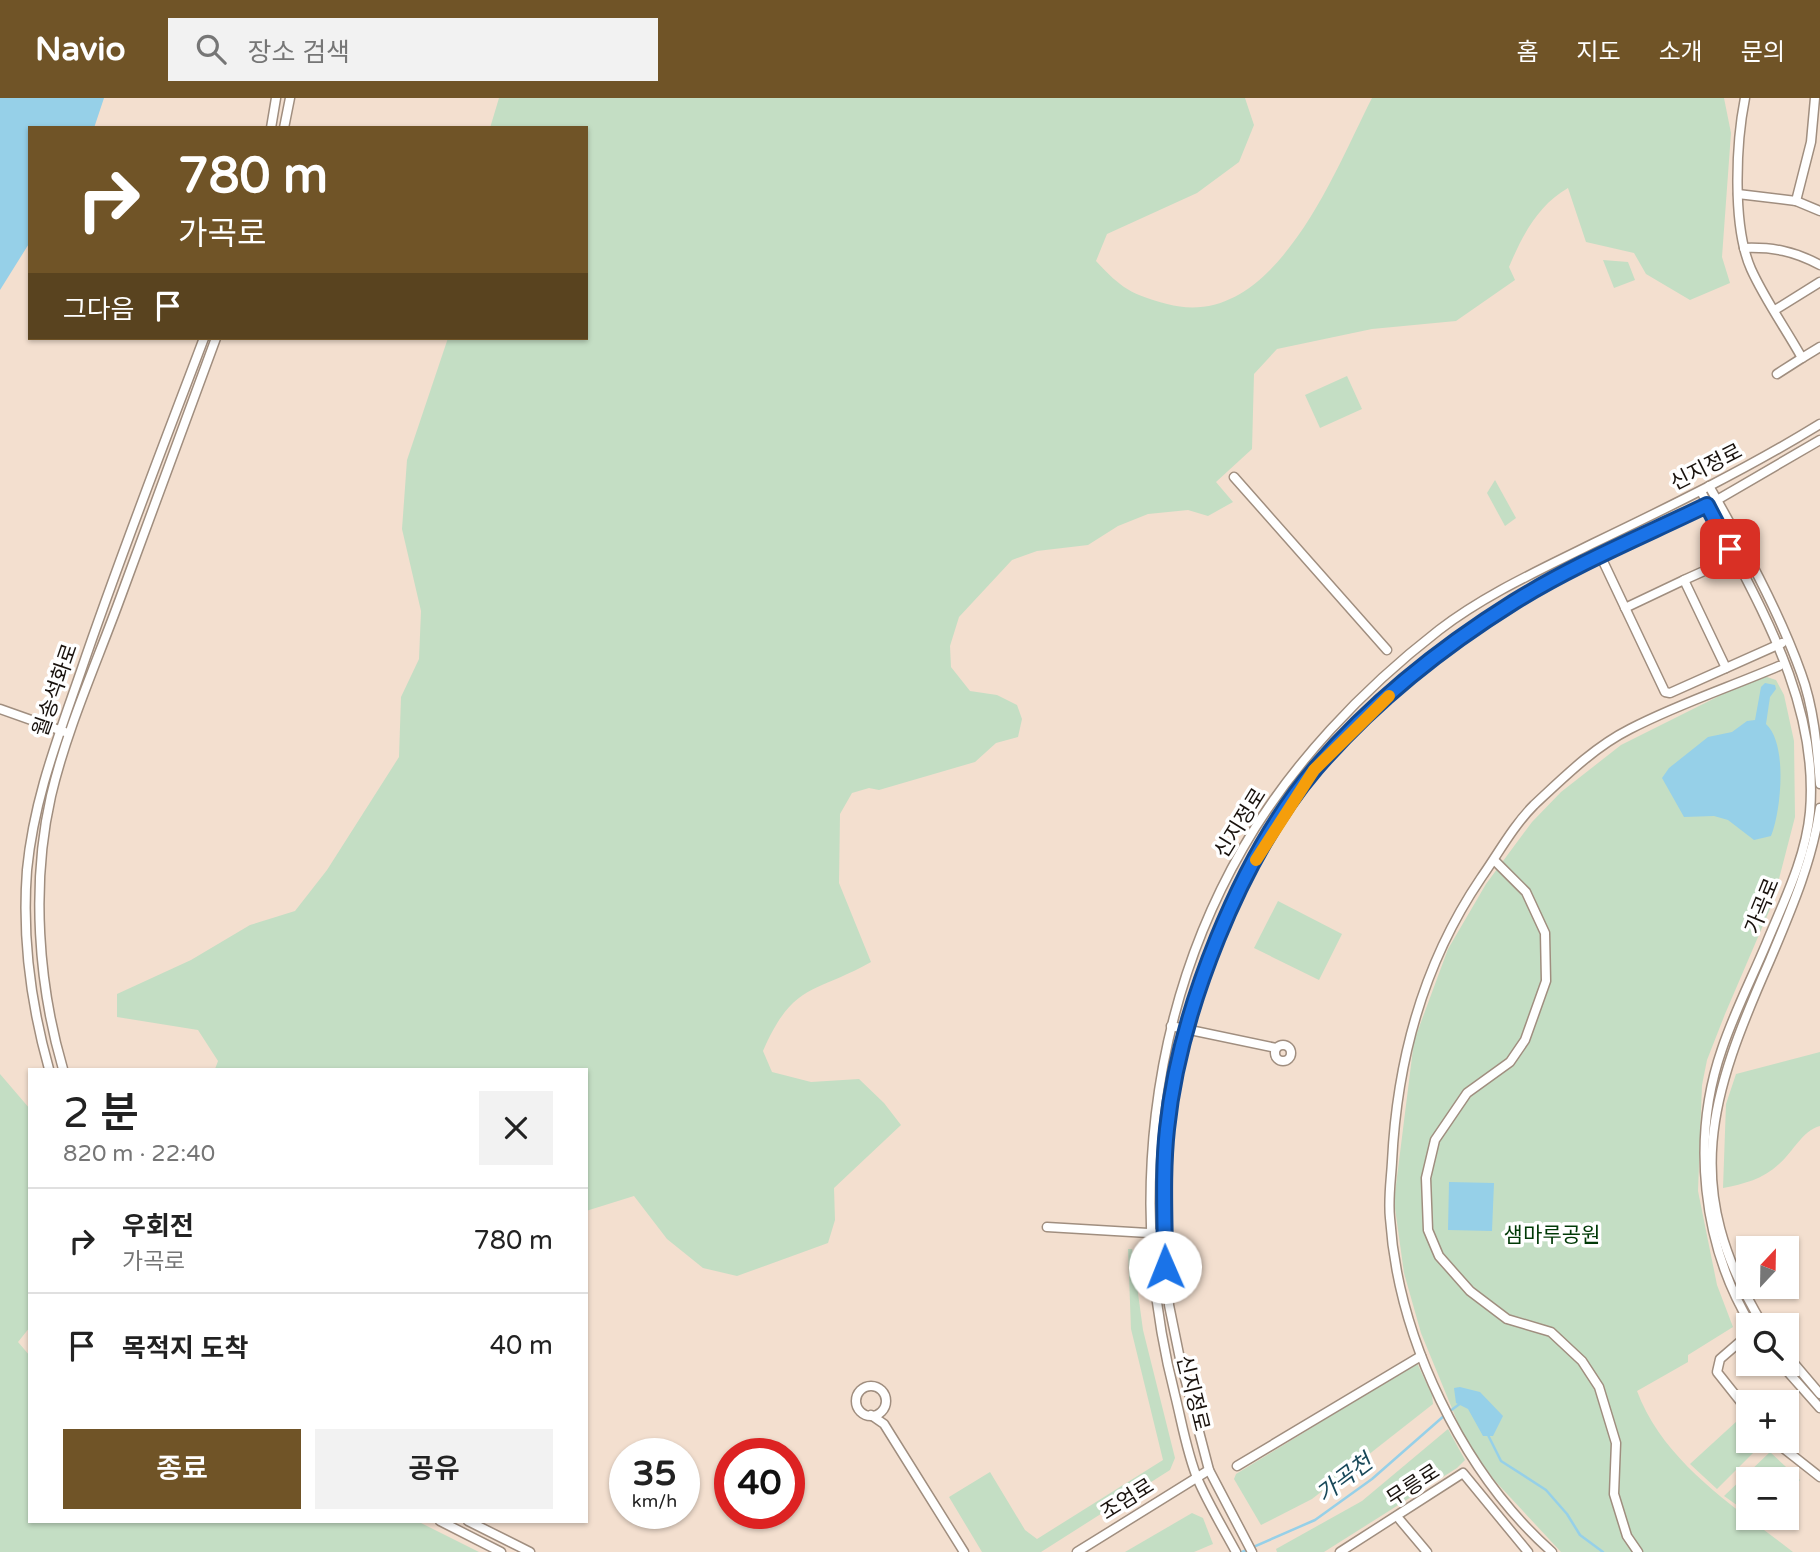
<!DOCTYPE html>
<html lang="ko">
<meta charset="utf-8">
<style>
:root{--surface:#fff;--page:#f2f2f2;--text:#222;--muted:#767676;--line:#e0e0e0;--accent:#705427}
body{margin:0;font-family:"Varela Round","Noto Sans KR",sans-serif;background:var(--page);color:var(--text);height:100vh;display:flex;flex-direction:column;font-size:26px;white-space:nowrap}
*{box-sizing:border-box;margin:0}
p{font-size:23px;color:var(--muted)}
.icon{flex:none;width:38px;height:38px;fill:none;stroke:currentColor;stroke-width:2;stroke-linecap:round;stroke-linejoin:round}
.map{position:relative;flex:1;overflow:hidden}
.side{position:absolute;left:28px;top:970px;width:560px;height:455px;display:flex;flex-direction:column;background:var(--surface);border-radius:0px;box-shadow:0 2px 5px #0004}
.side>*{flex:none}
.banner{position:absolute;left:28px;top:28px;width:560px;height:214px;border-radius:0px;box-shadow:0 2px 5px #0004;background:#705427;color:#fff;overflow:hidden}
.needle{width:46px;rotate:22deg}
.tools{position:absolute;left:1736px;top:1138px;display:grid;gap:14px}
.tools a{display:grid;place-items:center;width:63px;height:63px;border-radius:0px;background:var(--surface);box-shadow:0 2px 5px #0004;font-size:35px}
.speed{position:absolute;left:609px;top:1340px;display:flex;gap:14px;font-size:35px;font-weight:700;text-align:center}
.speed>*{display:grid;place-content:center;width:91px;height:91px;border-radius:50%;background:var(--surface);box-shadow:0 2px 5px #0004;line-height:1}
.speed small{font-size:18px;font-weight:400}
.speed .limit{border:10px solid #d22;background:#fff;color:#111}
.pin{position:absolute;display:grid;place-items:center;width:60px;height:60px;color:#fff;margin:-30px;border-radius:14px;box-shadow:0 4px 10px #0006}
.me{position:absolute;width:77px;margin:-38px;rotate:359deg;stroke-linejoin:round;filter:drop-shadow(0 0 5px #0008)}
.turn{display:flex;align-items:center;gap:24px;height:147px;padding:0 35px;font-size:32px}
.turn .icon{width:91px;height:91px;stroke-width:2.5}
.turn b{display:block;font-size:49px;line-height:60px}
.then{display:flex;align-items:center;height:66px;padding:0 35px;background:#0003;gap:14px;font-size:26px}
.round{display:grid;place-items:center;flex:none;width:74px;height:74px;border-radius:0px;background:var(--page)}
.headline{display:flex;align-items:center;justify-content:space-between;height:119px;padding:0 35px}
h1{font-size:42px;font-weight:600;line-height:52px}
.button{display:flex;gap:14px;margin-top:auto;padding:14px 35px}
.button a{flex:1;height:80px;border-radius:0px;background:var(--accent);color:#fff;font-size:28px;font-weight:600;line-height:80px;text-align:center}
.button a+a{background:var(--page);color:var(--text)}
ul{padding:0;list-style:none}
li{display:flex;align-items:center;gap:21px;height:105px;padding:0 35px;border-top:2px solid var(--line)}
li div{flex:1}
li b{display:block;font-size:26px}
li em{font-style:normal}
header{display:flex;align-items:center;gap:42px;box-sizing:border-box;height:98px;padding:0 35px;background:var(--accent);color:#fff}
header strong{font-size:33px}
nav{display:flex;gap:38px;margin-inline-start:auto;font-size:24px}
.search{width:490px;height:63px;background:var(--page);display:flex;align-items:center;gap:18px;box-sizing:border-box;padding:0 24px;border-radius:0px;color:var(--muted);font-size:26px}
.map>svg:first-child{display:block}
.green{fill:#c4dec4}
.water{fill:#96d0e8}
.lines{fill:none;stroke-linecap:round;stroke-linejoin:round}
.stream{stroke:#96d0e8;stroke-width:2.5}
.minor-casing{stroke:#a08e7f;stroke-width:11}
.minor{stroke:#fff;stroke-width:8}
.route-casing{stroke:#114b97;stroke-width:18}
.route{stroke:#1a73e8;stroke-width:12}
.slow{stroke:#f59e0b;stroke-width:12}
.labels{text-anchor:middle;stroke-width:7;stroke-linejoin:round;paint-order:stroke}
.street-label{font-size:21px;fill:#19120d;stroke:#fff}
.park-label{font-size:21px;fill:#003906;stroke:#fff}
.water-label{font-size:23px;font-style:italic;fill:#184859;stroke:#fff}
</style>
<header>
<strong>Navio</strong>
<div class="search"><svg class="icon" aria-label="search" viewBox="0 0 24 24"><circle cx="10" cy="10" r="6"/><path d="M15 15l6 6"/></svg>장소 검색</div>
<nav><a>홈</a><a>지도</a><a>소개</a><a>문의</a></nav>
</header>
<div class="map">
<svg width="1820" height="1454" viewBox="0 0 1820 1454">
<rect width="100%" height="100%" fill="#f3dfcf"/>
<g class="green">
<path d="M 499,0 L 1245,0 L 1254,27 L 1239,64 L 1197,95 L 1107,136 L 1096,163 C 1122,191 1131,196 1167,206 C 1274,235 1334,74 1372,0 L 1724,0 L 1731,35 L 1722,159 L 1730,185 L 1690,202 L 1646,176 L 1634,155 L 1586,144 L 1568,90 C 1538,107 1522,138 1509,169 L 1515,182 L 1456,223 L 1372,231 L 1277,251 L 1254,276 L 1252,351 L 1216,384 L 1233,404 L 1208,418 L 1188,412 L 1148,416 L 1118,428 L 1088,447 L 1037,453 L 1012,462 L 959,519 L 950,548 L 951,569 L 970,593 L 997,597 L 1017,607 L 1022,621 L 1018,639 L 996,645 L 975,664 L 879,692 L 869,690 L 852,695 L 840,716 L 839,785 L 871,864 C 814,896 793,884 763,953 L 772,974 L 811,984 L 859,981 L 884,1005 L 901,1027 L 834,1090 L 835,1122 L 828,1145 L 737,1178 L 703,1170 L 667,1141 L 634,1098 L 586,1113 L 586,971 L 215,971 L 218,963 L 198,932 L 117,919 L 117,896 L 191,862 L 250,827 L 295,813 L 327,772 L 399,659 L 401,599 L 419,561 L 421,513 L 402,431 L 407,362 L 448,240 L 586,240 L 586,30 L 490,30 Z"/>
<path d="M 1603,162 L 1628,164 L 1635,182 L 1614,190 Z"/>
<path d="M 1347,278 L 1362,311 L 1320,330 L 1305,297 Z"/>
<path d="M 1495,382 L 1516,420 L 1505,428 L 1487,395 Z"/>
<path d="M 1761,577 L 1776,582 L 1784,597 L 1794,643 L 1795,719 L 1773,804 L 1725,916 L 1707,962 L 1702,987 L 1698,1093 L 1717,1187 L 1733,1229 L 1688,1257 L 1688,1264 L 1637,1293 C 1664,1365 1734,1408 1793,1454 L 1561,1454 L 1495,1383 L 1465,1342 L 1421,1235 L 1404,1175 L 1394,1103 L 1414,943 L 1448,851 L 1486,786 L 1532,724 L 1561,694 L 1621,647 Z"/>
<path d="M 1278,803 L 1342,836 L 1319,882 L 1254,850 Z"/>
<path d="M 1820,954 L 1820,1028 C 1802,1033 1793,1054 1779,1066 C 1763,1081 1744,1086 1723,1090 L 1726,1006 L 1736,976 Z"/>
<path d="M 0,976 L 30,1011 L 30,1229 L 18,1244 L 30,1258 L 30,1423 L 417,1423 L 479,1454 L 0,1454 Z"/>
<path d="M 1128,1151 L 1132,1151 L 1143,1232 L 1175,1360 L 1170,1372 L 1041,1454 L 982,1454 L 949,1399 L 990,1374 L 1025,1432 L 1037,1441 L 1163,1362 L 1131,1231 Z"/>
<path d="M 1417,1265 L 1432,1297 L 1433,1306 L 1312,1401 L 1261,1427 L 1234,1381 L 1236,1376 Z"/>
<path d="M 1737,1323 L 1748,1336 L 1748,1342 L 1754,1342 L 1759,1349 L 1717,1391 L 1690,1366 Z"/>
<path d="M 1448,1331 L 1465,1362 L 1457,1370 L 1324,1454 L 1277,1454 L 1276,1451 L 1362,1403 Z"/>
<path d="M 1770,1354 L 1800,1382 L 1787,1399 L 1787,1381 L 1748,1381 L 1748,1415 L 1724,1398 Z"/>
<path d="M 1192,1415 L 1203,1420 L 1213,1446 L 1194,1454 L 1125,1454 Z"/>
</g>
<g class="water">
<path d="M 0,0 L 104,0 L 94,30 L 30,30 L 30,144 L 0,192 Z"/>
<path d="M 1765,585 L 1775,587 L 1776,591 L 1770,599 L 1766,626 C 1788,646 1781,713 1771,738 L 1754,742 L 1728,722 L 1714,718 L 1684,719 L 1662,680 L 1669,670 L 1708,639 L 1732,634 L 1747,623 L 1755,622 L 1761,589 Z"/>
<path d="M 1449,1084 L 1494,1085 L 1492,1133 L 1448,1132 Z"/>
<path d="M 1460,1289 L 1480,1294 L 1503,1318 L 1493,1338 L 1483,1338 L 1468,1311 L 1456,1305 L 1454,1290 Z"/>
</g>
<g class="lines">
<g class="stream">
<path d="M 1450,1313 L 1461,1305"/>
<path d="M 1488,1337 L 1501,1363 L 1546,1392 L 1567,1416 L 1580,1437 L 1603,1454"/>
<path d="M 1242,1454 L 1315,1422 L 1372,1381 L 1445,1317"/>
</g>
<defs>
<g id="minor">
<path d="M 1745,0 C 1736,45 1732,128 1751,171 C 1765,202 1786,231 1802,260 L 1820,249"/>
<path d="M 271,30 L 276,0"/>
<path d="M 284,30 L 290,0"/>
<path d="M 1738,96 L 1796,103 L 1820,113"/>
<path d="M 1796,103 L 1811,44 L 1815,0"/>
<path d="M 1744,150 C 1773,149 1794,153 1820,167"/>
<path d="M 1775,212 L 1820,184"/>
<path d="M 1777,276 L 1802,260"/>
<path d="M 1234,379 L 1387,552"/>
<path d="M 1709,388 C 1742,446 1779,513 1801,575 C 1814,610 1817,649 1820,686"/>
<path d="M 1701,393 C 1750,493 1820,597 1810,714 C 1806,759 1784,803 1767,844 C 1752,880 1734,915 1722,951 C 1691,1040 1702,1146 1751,1227"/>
<path d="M 1601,459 L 1665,594 L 1670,595 L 1782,545"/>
<path d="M 1684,482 L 1704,473"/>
<path d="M 1625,510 L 1684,482 L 1726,570"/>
<path d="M 0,611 L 65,634"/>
<path d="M 1494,762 L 1526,794 L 1545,835 L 1546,883 L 1525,942 L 1510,964 L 1467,995 L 1435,1042 L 1426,1080 L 1428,1132 L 1439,1158 L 1470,1193 L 1507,1221 L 1551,1234 L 1582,1263 L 1599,1289 L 1616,1345 L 1614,1396 L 1627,1438 L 1638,1454"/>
<path d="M 1171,928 L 1276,950"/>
<circle cx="1283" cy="955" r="8"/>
<path d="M 49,971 C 31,907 22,838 27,772 C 34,700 58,640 81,573 C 119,461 162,351 204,240"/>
<path d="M 63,971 C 38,886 31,786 51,698 C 67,630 97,564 121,498 C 153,412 184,326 216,240"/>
<path d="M 1047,1129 L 1165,1136"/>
<path d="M 1763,1227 C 1679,1089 1710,998 1770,862 C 1791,812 1812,764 1820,710"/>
<path d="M 1742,1242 L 1720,1261 L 1717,1274 L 1748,1313"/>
<path d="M 1787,1257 L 1820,1296"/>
<path d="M 1780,1265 L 1820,1310"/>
<circle cx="871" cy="1303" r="15"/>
<path d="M 871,1317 L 884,1326 L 964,1454"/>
<path d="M 1773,1342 L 1820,1379"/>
<path d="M 1237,1368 L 1421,1258"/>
<path d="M 676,1416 L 679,1417"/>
<path d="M 1400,1422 L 1427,1454"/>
<path d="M 440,1423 L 501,1454"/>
<path d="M 468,1423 L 530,1454"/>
<path d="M 1077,1454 L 1209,1372"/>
<path d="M 1236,1454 C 1223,1430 1209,1407 1198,1382 C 1187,1356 1182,1325 1175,1297 C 1128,1114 1148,915 1243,750 C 1291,666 1363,591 1439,532 C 1486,496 1540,472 1592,446 C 1669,409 1747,371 1820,326"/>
<path d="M 1252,1454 L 1209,1372 L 1180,1261 L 1169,1207 L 1163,1094 L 1170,1008 L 1187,933 L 1210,863 L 1243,786 L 1289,708 L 1314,672 L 1361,623 L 1437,558 L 1517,502 L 1717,402 L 1820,342"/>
<path d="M 1340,1454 L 1463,1375 L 1528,1454"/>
<path d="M 1552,1454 C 1462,1374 1398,1240 1390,1120 C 1388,1101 1391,1082 1392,1064 C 1397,962 1424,864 1481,780 C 1498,756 1513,728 1534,707 C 1563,680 1594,649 1630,631 C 1678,606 1730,589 1779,568"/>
</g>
</defs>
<use href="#minor" class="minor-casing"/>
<use href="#minor" class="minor"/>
</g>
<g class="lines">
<defs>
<path id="route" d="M 1165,1169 C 1165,1123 1162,1077 1167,1031 C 1179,915 1240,759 1316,670 C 1372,605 1442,549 1514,504 C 1575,466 1643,438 1707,407 L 1730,451"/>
</defs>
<use href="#route" class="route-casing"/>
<use href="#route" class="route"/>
<path class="slow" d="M 1256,762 L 1314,672 L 1389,598"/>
</g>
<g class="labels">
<g class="street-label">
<text transform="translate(1706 369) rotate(-27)" y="7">신지정로</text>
<text transform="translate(55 592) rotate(-71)" y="7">월송석화로</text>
<text transform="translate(1240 725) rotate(-58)" y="7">신지정로</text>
<text transform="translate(1762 808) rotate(-68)" y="7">가곡로</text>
<text transform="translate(1193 1295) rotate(76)" y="7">신지정로</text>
<text transform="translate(1413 1387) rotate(-33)" y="7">무릉로</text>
<text transform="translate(1127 1401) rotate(-32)" y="7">조엄로</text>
</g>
<g class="park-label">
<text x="1552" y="1144">샘마루공원</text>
</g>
<g class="water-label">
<text transform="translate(1344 1380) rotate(-37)" y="8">가곡천</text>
</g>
</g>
</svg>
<div class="tools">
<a><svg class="needle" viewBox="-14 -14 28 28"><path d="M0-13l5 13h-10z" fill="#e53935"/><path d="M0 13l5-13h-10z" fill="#767676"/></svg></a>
<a><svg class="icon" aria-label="search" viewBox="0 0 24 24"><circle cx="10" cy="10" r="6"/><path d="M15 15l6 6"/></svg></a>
<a>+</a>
<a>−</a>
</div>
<div class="speed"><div>35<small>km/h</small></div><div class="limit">40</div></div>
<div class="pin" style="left:1730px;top:451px;background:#d93025"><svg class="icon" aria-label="arrive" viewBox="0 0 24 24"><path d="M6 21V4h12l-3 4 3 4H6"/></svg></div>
<svg class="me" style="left:1165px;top:1169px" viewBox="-20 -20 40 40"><circle r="19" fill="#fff"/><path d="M0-13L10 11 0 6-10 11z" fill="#1a73e8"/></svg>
<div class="banner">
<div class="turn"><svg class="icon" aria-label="right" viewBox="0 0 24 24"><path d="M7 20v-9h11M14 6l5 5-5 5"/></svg><div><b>780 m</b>가곡로</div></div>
<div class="then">그다음<svg class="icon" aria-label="arrive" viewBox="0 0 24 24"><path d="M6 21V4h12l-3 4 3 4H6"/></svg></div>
</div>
<section class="side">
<div class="headline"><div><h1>2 분</h1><p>820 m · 22:40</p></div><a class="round"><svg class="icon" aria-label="close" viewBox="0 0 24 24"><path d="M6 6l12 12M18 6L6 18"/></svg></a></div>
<ul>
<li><svg class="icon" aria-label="right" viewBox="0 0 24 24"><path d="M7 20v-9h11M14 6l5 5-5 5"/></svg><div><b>우회전</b><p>가곡로</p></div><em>780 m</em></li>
<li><svg class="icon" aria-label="arrive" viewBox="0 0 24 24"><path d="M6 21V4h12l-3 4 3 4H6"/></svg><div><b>목적지 도착</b></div><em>40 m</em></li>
</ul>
<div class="button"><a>종료</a><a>공유</a></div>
</section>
</div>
